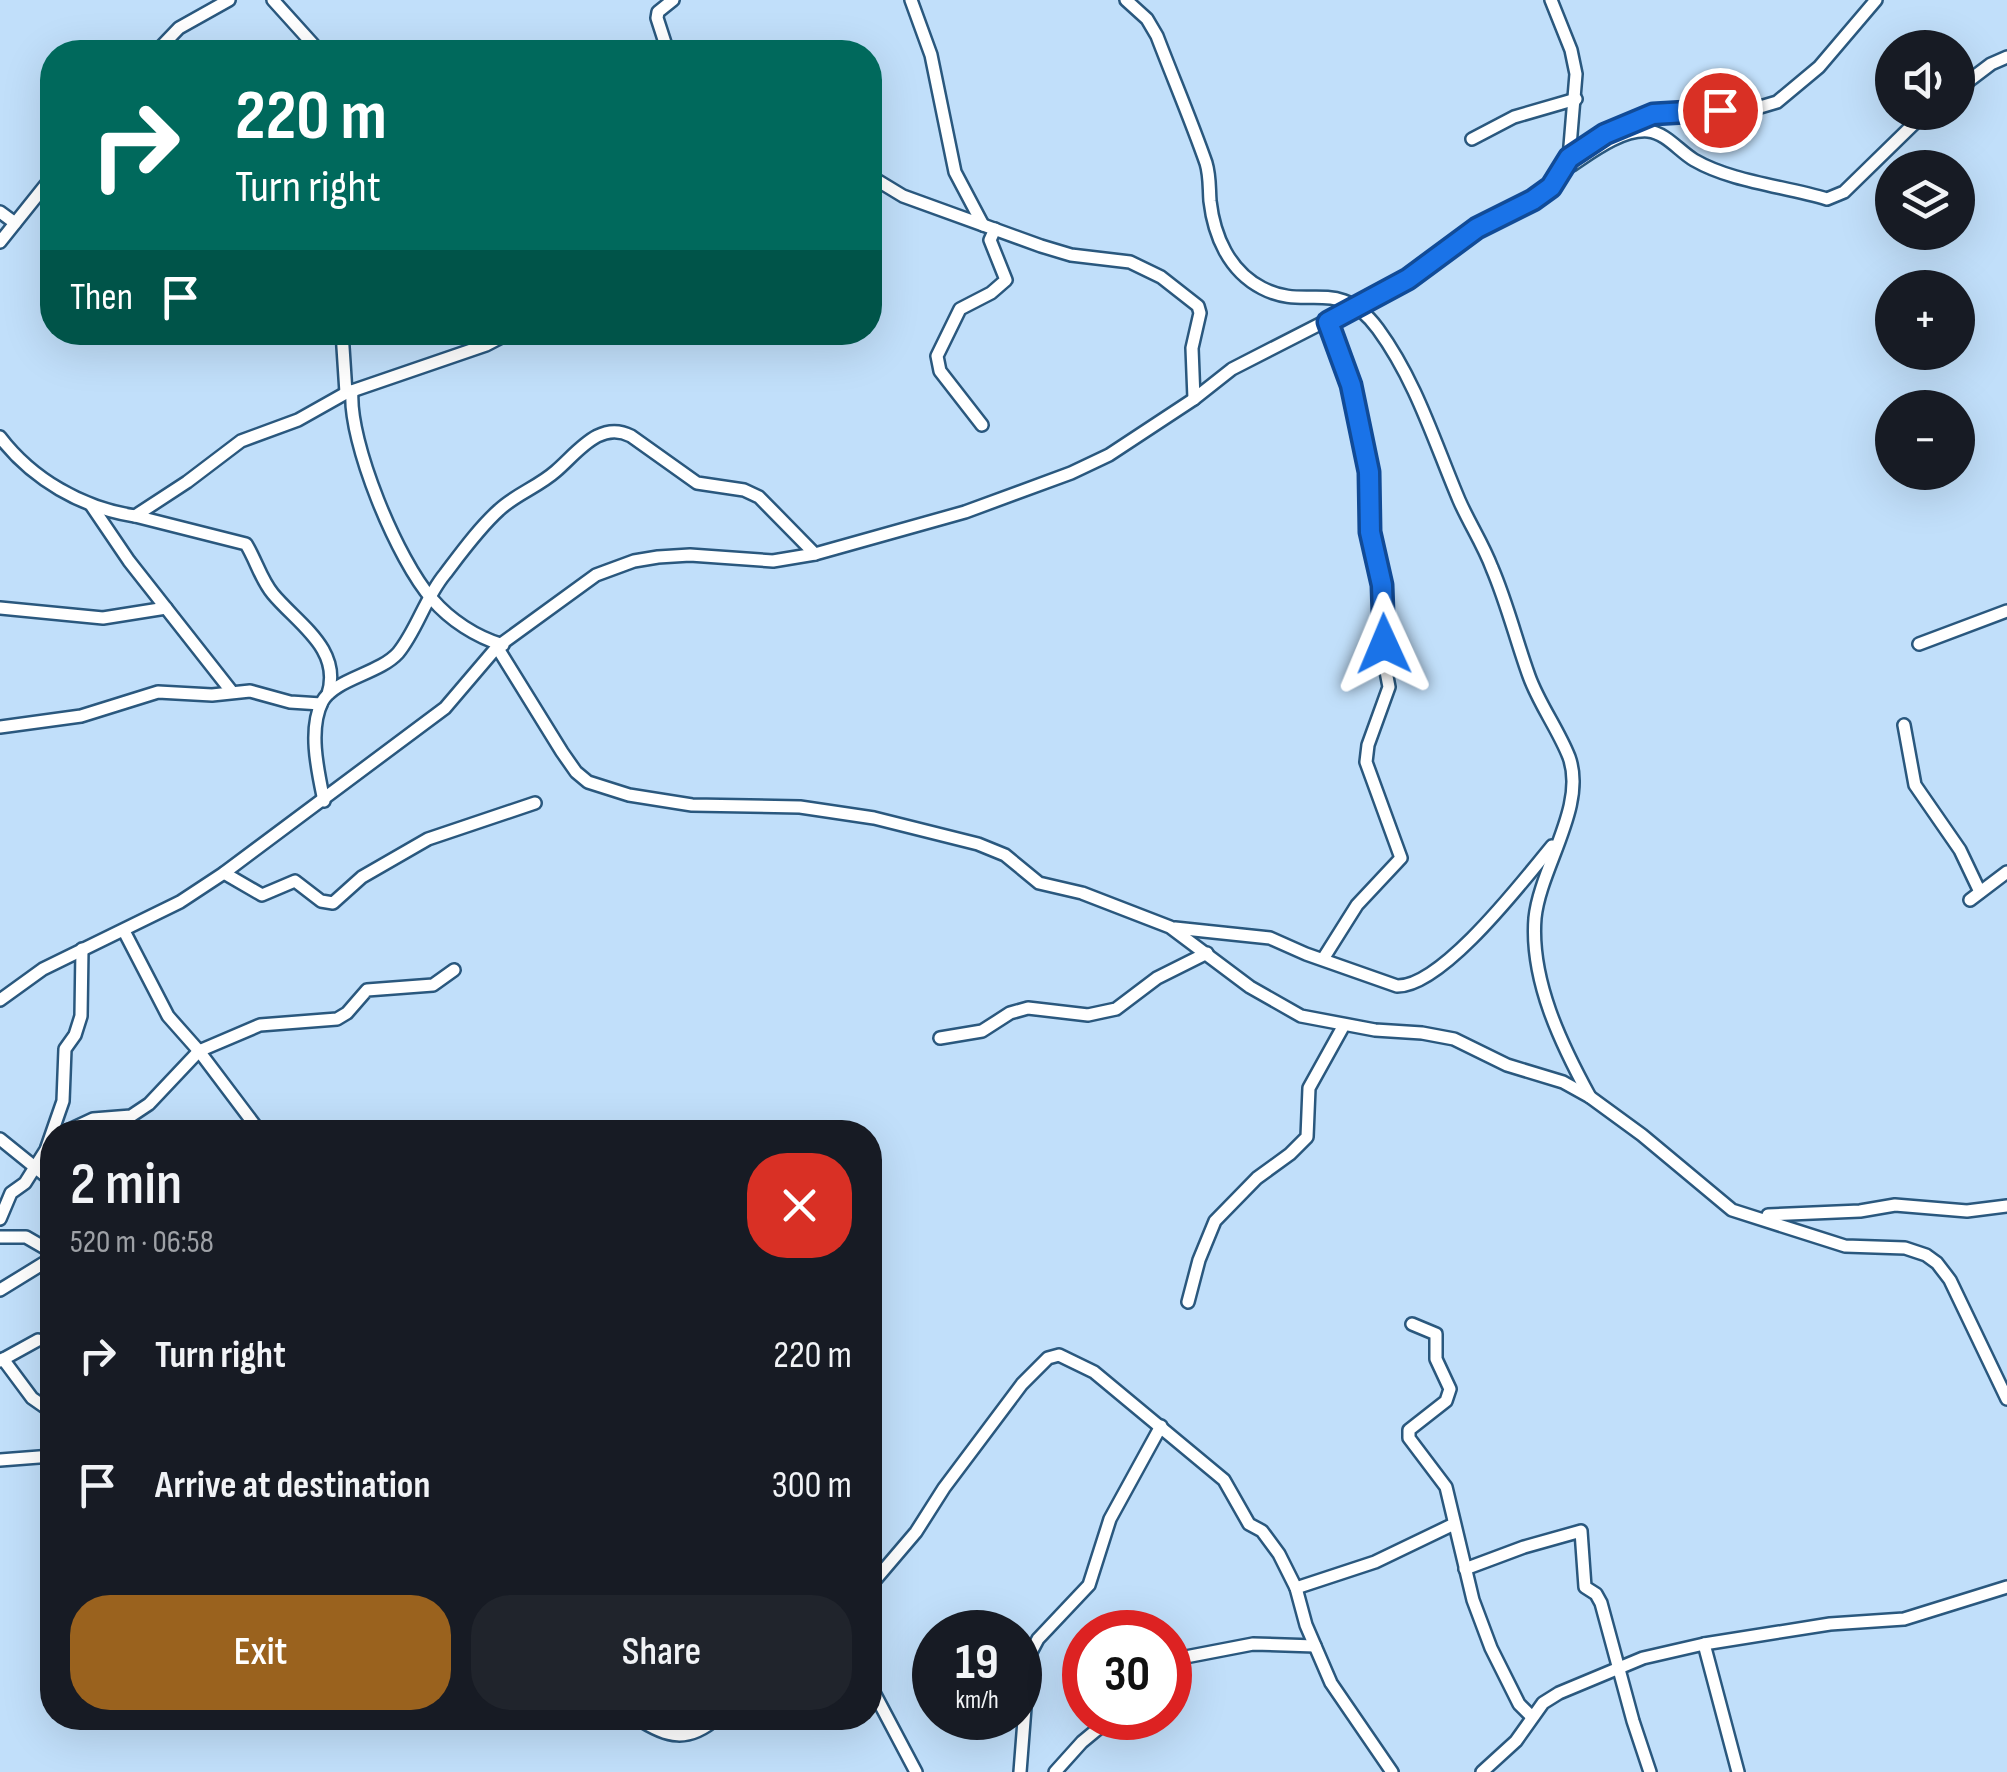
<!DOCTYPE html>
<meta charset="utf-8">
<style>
:root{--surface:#171b24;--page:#20242c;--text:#f1f3f6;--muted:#9ea1a6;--accent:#9a621e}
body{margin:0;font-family:"Sofia Sans Condensed",sans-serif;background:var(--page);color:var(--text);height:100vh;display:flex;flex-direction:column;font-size:38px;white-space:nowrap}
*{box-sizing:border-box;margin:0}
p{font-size:32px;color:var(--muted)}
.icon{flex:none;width:55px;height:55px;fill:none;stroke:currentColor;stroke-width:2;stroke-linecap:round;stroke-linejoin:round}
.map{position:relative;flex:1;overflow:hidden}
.panel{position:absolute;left:40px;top:1120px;width:842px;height:610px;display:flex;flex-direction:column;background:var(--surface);border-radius:40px;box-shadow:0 10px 40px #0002}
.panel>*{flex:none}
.top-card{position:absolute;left:40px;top:40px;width:842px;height:305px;border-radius:40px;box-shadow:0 10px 40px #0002;background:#00695c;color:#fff;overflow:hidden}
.fabs{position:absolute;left:1875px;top:30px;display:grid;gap:20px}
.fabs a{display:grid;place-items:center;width:100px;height:100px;border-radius:50%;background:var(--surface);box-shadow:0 10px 40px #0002;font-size:50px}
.speed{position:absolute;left:912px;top:1610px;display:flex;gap:20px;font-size:50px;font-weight:700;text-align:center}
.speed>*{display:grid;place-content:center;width:130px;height:130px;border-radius:50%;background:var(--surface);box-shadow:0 10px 40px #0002;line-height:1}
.speed small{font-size:25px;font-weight:400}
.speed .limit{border:15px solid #d22;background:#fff;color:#111}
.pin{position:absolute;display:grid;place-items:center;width:85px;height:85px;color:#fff;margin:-42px;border:5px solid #fff;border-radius:50%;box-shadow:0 2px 10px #0007}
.me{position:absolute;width:110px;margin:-55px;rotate:359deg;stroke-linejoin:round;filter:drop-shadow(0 0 8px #0008)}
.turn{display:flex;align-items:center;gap:35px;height:210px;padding:0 30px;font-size:45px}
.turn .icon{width:130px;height:130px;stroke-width:2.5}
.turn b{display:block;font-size:70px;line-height:85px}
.then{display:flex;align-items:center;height:95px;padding:0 30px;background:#0003;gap:20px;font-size:38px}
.round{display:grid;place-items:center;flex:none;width:105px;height:105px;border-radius:40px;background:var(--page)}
.summary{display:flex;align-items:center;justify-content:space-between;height:170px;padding:0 30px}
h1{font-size:60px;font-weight:600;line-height:75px}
.button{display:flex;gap:20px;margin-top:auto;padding:20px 30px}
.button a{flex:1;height:115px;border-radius:40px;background:var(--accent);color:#fff;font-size:40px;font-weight:600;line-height:115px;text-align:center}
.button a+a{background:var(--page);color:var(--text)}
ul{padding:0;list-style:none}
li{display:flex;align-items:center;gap:30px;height:130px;padding:0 30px}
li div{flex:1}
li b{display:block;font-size:38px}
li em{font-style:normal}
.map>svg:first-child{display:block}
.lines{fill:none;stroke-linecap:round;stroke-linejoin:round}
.minor-casing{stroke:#2a587e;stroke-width:16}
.minor{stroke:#fff;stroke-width:11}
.route-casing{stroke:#114b97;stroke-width:25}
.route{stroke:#1a73e8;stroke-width:18}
</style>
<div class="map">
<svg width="2007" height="1772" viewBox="0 0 2007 1772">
<rect width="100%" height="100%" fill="#c1dffa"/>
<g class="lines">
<defs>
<g id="minor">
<path d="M 273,0 L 320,52"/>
<path d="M 911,0 L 931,55 L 955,172 L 983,225"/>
<path d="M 1126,0 L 1147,19 L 1157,36 C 1173,78 1191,120 1206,163 C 1210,176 1209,188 1210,201 C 1214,236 1229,271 1262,288 C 1307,312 1338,275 1378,329 C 1416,381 1434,441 1459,500 C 1469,523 1483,544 1492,568 C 1507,603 1516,640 1529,676 C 1539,704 1558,729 1569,757 C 1587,806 1540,868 1535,918 C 1530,980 1561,1044 1590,1097"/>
<path d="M 1551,0 L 1571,50 L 1576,74 L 1569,158"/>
<path d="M 156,52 L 179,28 L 229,0"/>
<path d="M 668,52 L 657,18 L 658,12 L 673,0"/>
<path d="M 1958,89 L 1991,64 L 2007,57"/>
<path d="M 1472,139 L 1514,117 L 1576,99"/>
<path d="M 1572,165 C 1593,151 1622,129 1648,131 C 1666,133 1679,151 1694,160 C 1732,182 1784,186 1827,199 L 1844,192 L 1926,112"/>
<path d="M 870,176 L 903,196 L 1041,246 L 1071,255 L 1130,262 L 1161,277 L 1198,306 L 1200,313 L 1192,348 L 1194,399"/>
<path d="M 0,212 L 15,223"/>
<path d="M 0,242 L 52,177"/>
<path d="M 342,332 L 346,393"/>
<path d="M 352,391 C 348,442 398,561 432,599 C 450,620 476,637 503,645"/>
<path d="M 982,425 L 940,371 L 937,356 L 960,309 L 991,293 L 1006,280 L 990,240 L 995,229"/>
<path d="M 0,437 C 32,479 82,508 135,516 L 187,482 L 241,441 L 298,420 L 346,393 L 486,345 L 511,332"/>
<path d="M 91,505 L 129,561 L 232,692"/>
<path d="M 135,516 L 246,544 C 256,560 261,580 273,594 C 298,624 342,649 328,694"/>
<path d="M 0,608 L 103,618 L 166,608"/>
<path d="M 1919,644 L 2007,611"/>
<path d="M 497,647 L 562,752 L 576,772 L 588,782 L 629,795 L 692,805 L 800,807 L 874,818 L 978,844 L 1005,855 L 1039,883 L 1082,893 L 1170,927 L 1250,987 L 1301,1016 L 1375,1030 L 1422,1033 L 1454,1039 L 1507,1065 L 1563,1082 L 1590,1097 L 1642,1135 L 1732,1210 L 1845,1246 L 1905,1248 L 1926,1255 L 1937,1263 L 1950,1280 L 2007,1399"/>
<path d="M 1904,725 L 1915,785 L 1960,850 L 1980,892"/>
<path d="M 0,727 L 81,716 L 158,692 L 212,695 L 250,691 L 290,702 L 321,704"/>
<path d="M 324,801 C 318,772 308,730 322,702 C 334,679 379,674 398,653 C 417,630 425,598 445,574 C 461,553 479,528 499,510 C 516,494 538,487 556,471 C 578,452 600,420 631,436 L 697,483 L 744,490 L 759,497 L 815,554"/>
<path d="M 224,873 L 262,895 L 295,881 L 321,901 L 333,903 L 362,877 L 428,839 L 535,803"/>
<path d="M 1970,900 L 2007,872"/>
<path d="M 1175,928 L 1270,938 L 1306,954 L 1397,986 C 1442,987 1523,881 1552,846"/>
<path d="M 124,931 L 168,1016 L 199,1051 L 260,1132"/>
<path d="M 1323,959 L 1357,905 L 1401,858 L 1366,762 L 1368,745 L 1389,687 L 1384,661 L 1382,585 L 1370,533 L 1369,472 L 1360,421 L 1343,359 L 1328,322"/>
<path d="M 0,1000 L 43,969 L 180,902 L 224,873 L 445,708 L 497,647 L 596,575 L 634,561 L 658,557 L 690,555 L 773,561 L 815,554 L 965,512 L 1071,473 L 1109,455 L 1194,399 L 1232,369 L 1408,279 L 1465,235 L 1543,193 L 1564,170 L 1569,158 L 1605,134 L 1653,114 L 1685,110 L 1750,110 L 1777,102 L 1819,67 L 1876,0"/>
<path d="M 940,1038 L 982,1031 L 1010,1013 L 1028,1008 L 1088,1015 L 1116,1009 L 1157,978 L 1207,953"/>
<path d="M 65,1132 L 93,1119 L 131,1116 L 149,1104 L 199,1051 L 260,1025 L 337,1019 L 347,1013 L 367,990 L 433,985 L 454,970"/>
<path d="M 0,1139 L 52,1181"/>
<path d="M 47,1147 L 63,1101 L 65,1049 L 75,1035 L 81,1016 L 82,949"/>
<path d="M 1768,1215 L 1860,1211 L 1895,1205 L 1967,1211 L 2007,1206"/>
<path d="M 0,1219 L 11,1193 L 25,1183 L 49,1145"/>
<path d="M 0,1237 L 26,1237 L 52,1252"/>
<path d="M 0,1290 L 52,1258"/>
<path d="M 1188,1302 L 1199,1260 L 1215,1221 L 1257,1178 L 1290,1154 L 1307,1137 L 1309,1088 L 1344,1025"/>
<path d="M 1412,1324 L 1436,1334 L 1436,1359 L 1450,1389 L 1446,1401 L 1409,1430 L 1409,1438 L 1446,1487 L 1473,1600 L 1491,1648 L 1519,1704 L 1531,1716"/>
<path d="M 3,1359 L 32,1398 L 52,1412"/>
<path d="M 0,1361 L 38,1340"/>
<path d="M 0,1460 L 52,1456"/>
<path d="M 1465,1569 L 1524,1547 L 1581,1531 L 1585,1587 L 1596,1594 L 1601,1603 L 1633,1721 L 1650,1772"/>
<path d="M 870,1586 L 916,1532 L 944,1488 L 1022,1384 L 1048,1358 L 1059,1355 L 1094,1372 L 1224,1480 L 1249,1524 L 1262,1531 L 1279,1554 L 1296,1588 L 1306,1625 L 1331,1683 L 1392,1772"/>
<path d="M 1296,1588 L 1375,1562 L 1454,1524"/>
<path d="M 1704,1644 L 1738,1772"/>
<path d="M 1170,1660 L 1253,1644 L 1315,1646"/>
<path d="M 870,1685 L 916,1772"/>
<path d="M 637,1718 C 667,1738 688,1743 717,1718"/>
<path d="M 1020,1772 L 1029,1656 L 1038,1639 L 1089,1585 L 1110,1519 L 1161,1426"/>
<path d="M 1055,1772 L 1082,1742 L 1111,1718"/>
<path d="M 1482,1772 L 1516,1741 L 1543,1703 L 1559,1693 L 1643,1658 L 1704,1644 L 1830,1624 L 1904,1619 L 2007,1587"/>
</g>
</defs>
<use href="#minor" class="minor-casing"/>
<use href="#minor" class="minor"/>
</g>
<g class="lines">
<defs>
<path id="route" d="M 1384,644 L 1382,585 L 1370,532 L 1369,472 L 1351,385 L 1328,322 L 1408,279 L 1477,228 L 1533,200 L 1551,187 L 1569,158 L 1605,134 L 1653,114 L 1720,110"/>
</defs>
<use href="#route" class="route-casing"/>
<use href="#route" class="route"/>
</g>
</svg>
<div class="fabs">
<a><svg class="icon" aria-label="sound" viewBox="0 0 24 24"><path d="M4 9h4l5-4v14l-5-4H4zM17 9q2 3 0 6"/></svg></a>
<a><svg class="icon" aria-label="layers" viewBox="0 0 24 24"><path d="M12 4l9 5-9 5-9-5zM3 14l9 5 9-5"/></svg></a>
<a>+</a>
<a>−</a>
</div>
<div class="speed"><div>19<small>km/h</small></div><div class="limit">30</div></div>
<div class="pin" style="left:1720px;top:110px;background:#d93025"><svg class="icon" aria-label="arrive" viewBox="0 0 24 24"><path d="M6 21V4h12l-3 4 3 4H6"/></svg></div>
<svg class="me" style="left:1384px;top:644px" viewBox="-20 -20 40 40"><path d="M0-17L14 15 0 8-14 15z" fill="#1a73e8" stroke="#fff" stroke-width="4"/></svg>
<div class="top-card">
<div class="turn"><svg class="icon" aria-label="right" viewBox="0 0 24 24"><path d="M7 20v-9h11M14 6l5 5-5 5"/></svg><div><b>220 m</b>Turn right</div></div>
<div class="then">Then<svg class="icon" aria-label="arrive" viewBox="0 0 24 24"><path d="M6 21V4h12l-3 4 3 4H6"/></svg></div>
</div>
<section class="panel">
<div class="summary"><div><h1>2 min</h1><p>520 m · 06:58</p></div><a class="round" style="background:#d93025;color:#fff"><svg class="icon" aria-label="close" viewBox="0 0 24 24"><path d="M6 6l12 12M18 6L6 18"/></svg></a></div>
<ul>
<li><svg class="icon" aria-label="right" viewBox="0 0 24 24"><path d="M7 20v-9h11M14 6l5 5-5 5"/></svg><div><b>Turn right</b></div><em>220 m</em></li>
<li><svg class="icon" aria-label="arrive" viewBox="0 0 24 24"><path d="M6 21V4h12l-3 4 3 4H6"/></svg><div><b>Arrive at destination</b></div><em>300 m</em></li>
</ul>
<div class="button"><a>Exit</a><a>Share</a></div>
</section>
</div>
